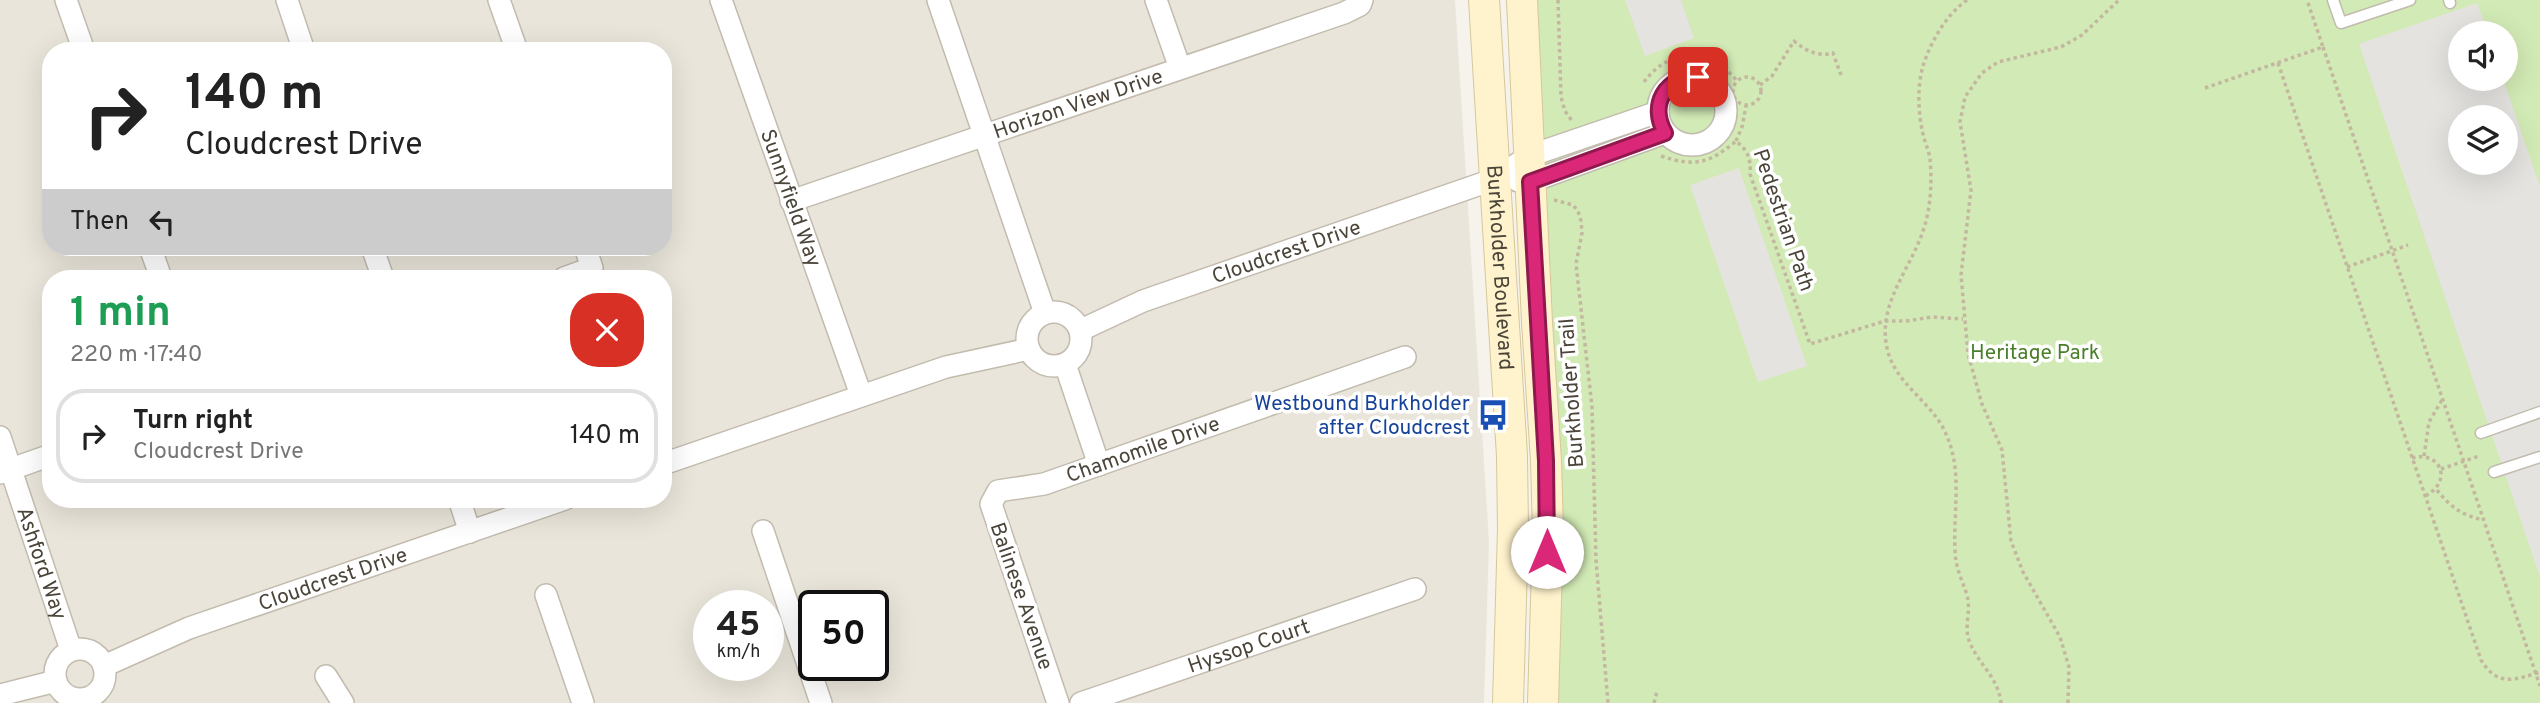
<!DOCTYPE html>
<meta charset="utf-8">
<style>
:root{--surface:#fff;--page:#f2f2f2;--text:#222;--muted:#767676;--line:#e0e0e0}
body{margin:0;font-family:Overpass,sans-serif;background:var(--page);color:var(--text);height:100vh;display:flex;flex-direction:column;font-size:26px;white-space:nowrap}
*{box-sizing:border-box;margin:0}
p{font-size:23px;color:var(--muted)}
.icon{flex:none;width:38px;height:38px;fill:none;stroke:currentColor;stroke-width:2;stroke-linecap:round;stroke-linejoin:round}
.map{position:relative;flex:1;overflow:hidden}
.panel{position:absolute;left:42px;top:270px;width:630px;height:238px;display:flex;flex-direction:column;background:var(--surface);border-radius:28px;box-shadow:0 7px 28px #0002}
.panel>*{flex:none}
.top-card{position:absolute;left:42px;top:42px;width:630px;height:214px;border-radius:28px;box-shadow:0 7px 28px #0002;background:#fff;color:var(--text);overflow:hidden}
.controls{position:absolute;left:2448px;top:21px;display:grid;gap:14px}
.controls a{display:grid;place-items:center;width:70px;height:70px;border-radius:50%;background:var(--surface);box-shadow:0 7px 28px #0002;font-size:35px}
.speed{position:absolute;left:693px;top:590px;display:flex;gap:14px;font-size:35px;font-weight:700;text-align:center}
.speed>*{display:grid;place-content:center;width:91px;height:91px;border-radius:50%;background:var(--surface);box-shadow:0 7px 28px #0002;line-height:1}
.speed small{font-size:18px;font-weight:400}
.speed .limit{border:4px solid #111;border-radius:10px;background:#fff;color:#111}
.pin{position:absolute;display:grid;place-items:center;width:60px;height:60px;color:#fff;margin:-30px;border-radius:14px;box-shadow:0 4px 10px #0006}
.me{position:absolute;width:77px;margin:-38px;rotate:0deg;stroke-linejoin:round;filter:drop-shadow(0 0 5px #0008)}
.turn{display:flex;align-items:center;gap:24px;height:147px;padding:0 28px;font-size:32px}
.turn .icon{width:91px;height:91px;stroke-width:2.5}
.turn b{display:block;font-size:49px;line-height:60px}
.then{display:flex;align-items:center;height:66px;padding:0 28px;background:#0003;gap:14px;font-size:26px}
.round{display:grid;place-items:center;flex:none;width:74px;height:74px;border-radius:28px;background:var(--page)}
.head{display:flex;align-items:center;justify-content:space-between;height:119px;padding:0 28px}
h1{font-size:42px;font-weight:700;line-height:52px;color:#1e9e55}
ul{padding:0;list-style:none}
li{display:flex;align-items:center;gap:21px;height:94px;margin:0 14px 10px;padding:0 14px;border:4px solid var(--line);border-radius:28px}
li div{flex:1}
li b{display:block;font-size:26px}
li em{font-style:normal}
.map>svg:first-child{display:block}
.residential{fill:#eae5da;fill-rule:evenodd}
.green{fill:#d2eab5;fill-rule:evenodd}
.parking{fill:#e5e3e0;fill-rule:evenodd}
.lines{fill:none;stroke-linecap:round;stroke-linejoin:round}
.lane-casing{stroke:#c2bbae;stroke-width:13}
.street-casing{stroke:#c2bbae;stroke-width:24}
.secondary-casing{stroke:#d6c79b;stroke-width:32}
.path{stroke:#c4b79f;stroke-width:3.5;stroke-dasharray:3.5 3.5;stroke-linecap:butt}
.lane{stroke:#fff;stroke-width:10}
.street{stroke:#fff;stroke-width:21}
.secondary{stroke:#fff3cd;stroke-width:30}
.route-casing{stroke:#8e194d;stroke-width:18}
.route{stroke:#db2777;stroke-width:12}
.labels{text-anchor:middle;stroke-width:7;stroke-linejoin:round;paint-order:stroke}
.street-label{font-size:21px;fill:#4b4439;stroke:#fff}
.park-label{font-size:21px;fill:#4a7f2a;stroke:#fff}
.transit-label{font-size:21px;fill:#164399;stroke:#fff;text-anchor:end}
</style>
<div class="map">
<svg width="2540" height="703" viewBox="0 0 2540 703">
<rect width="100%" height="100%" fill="#f6f3ec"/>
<path class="residential" d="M 0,0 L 1455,0 L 1489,542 L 1484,703 L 0,703 ZM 51,51 L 663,51 L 663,247 L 51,247 ZM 51,278 L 663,278 L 663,499 L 51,499 ZM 709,606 L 768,606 L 768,665 L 709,665 ZM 814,606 L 873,606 L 873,665 L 814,665 Z"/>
<path class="green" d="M 1530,0 L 2540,0 L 2540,703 L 1559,703 ZM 2460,33 L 2506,33 L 2506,79 L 2460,79 ZM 2460,117 L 2506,117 L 2506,163 L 2460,163 Z"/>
<g class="parking">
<path d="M 1625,0 L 1681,0 L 1694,38 L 1645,56 Z"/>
<path d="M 2477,3 L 2488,33 L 2460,33 L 2460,79 L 2503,79 L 2540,187 L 2540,577 L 2359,44 ZM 2460,117 L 2506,117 L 2506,163 L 2460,163 Z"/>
<path d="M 1739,168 L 1807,366 L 1758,382 L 1690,185 Z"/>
</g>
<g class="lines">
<defs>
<g id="lane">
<path d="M 2333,0 L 2341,23 L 2410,0"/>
<path d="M 2449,0 L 2450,3"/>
<path d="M 2481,433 L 2540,412"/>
<path d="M 2494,472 L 2540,457"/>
</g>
<g id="street">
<path d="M 66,0 L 84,51"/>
<path d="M 287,0 L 304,51"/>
<path d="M 499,0 L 517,51"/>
<path id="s1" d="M 721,0 L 861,395"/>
<path d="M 938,0 L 1045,313"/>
<path d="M 1156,0 L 1180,68"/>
<circle cx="1692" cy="111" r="34"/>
<path d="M 1518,181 L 1530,182 L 1665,133"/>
<path id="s2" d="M 791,201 L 1344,13 L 1360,5 L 1362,0"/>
<path d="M 150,247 L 161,278"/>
<path d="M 372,247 L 383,278"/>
<path d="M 564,278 L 592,268 L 585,247"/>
<circle cx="1054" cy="339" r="27"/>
<path id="s3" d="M 1081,330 L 1143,301 L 1495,179 L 1529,156 L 1658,112"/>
<path d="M 1065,364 L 1099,465"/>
<path id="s4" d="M 0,437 L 71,650"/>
<path d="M 663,464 L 946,367 L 1029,349"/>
<path d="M 0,473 L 51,455"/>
<path d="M 459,499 L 470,532"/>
<path d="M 763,531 L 821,703"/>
<path d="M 546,595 L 583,703"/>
<circle cx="80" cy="674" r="25"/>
<path id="s5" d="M 104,666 L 189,628 L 565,499"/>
<path d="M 326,676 L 343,703"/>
<path d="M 0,695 L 56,681"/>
<path id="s6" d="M 1058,703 L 991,504 L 998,491 L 1044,484 L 1405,357"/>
<path id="s7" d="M 1081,703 L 1415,589"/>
</g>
<g id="secondary">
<path id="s8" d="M 1484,0 L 1512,456 L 1513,529 L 1508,703"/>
<path d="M 1522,0 L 1537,322 L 1546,461 L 1548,532 L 1543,703"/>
</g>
</defs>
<use href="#lane" class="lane-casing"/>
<use href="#street" class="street-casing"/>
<use href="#secondary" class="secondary-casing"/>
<g class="path">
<path d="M 1558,0 L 1561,97 L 1565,111 L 1572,121"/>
<path d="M 1967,0 C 1946,15 1931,41 1923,66 C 1917,86 1918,113 1923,134 C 1925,143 1929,151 1930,159 C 1932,181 1931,207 1924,228 C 1911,270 1875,305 1888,352 C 1897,385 1933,403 1946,434 C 1963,472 1953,510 1955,549 C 1955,568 1962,579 1967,595 C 1971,609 1965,624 1968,637 C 1975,662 1998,675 2001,703"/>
<path d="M 2323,47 L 2540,686"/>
<path d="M 2278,63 L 2481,660 C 2497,687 2515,680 2540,672"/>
<circle cx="1747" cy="91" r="14"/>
<path d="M 1644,82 C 1670,47 1710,47 1737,81"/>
<path d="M 1760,85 L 1772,76 L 1794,41 C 1806,51 1818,57 1833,53 L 1841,75"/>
<path d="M 2205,88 L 2323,47 L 2307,0"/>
<path d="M 1736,141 L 1742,127 L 1746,106"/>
<path d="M 1661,156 C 1694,167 1709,164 1736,141 C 1748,151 1751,158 1750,174 L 1810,344 L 1885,321 L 1906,321 L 1932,317 L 1963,319"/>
<path d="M 1554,200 L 1573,205 L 1578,211 L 1581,221 L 1582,233 L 1576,264 L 1592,407 L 1596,560 L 1608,703"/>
<path d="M 2347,267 L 2408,245"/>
<path d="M 2424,456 L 2429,422 L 2442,400"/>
<path d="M 2412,458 C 2440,450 2454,481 2425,496"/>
<path d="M 2441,469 L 2479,456"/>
<path d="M 2437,490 C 2450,507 2462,515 2483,520"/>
<path d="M 1654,703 L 1657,691"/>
<path d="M 2068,703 L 2069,667 L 2060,637 L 2023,572 L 2011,541 L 2002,450 L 1982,404 L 1968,354 L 1961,275 L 1971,190 L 1960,122 L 1965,97 L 1982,73 L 1998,62 L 2061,47 L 2082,35 L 2119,0"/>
</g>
<use href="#lane" class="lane"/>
<use href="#street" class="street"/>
<use href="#secondary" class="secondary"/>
</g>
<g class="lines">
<defs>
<path id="route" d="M 1547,552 L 1546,461 L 1530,182 L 1665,133 C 1649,105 1665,76 1698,77"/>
</defs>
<use href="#route" class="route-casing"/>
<use href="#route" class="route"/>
</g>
<defs>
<symbol id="bus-bare" viewBox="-9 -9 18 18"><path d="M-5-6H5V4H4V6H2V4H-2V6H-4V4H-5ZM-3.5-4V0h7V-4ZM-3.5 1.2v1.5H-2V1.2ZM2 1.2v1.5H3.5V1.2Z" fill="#1a4fb4" stroke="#fff" stroke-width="2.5" paint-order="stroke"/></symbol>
</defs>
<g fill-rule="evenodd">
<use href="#bus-bare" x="1471" y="393" width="44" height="44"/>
</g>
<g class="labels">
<g class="street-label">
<text dy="7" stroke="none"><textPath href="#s2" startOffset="303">Horizon View Drive</textPath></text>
<text dy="7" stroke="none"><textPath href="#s1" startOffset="210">Sunnyfield Way</textPath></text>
<text transform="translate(1784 220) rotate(71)" y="7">Pedestrian Path</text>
<text dy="7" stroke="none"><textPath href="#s3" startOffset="220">Cloudcrest Drive</textPath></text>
<text dy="7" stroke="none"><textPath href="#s8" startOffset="268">Burkholder Boulevard</textPath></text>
<text transform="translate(1571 393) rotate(-94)" y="7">Burkholder Trail</text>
<text dy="7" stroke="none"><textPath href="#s6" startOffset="376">Chamomile Drive</textPath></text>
<text dy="7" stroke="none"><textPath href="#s4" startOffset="133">Ashford Way</textPath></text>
<text dy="7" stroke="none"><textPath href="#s5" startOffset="245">Cloudcrest Drive</textPath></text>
<text transform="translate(1022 596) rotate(71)" y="7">Balinese Avenue</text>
<text dy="7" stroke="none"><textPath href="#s7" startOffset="177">Hyssop Court</textPath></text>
</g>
<g class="park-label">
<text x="2035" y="359">Heritage Park</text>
</g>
<g class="transit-label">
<text x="1470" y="410">Westbound Burkholder<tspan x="1470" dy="24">after Cloudcrest</tspan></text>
</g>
</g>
</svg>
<div class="controls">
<a><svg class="icon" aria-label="sound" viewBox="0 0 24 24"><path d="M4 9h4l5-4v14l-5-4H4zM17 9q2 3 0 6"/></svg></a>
<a><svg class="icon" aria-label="layers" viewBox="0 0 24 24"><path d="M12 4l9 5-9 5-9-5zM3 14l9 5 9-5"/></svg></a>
</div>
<div class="speed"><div>45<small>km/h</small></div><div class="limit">50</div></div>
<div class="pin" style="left:1698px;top:77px;background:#d93025"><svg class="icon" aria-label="arrive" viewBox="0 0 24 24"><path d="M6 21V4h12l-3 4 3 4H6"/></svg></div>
<svg class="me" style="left:1547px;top:552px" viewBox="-20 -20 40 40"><circle r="19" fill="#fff"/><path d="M0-13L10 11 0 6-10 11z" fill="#db2777"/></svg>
<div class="top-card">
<div class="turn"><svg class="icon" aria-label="right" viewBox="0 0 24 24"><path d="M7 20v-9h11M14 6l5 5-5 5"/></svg><div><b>140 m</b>Cloudcrest Drive</div></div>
<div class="then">Then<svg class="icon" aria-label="left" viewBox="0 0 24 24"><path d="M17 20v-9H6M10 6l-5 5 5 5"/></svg></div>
</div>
<section class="panel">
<div class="head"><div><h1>1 min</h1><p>220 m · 17:40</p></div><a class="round" style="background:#d93025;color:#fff"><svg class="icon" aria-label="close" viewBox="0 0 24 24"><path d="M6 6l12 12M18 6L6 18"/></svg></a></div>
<ul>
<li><svg class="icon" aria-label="right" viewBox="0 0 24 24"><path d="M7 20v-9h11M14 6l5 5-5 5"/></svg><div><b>Turn right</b><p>Cloudcrest Drive</p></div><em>140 m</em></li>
</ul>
</section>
</div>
